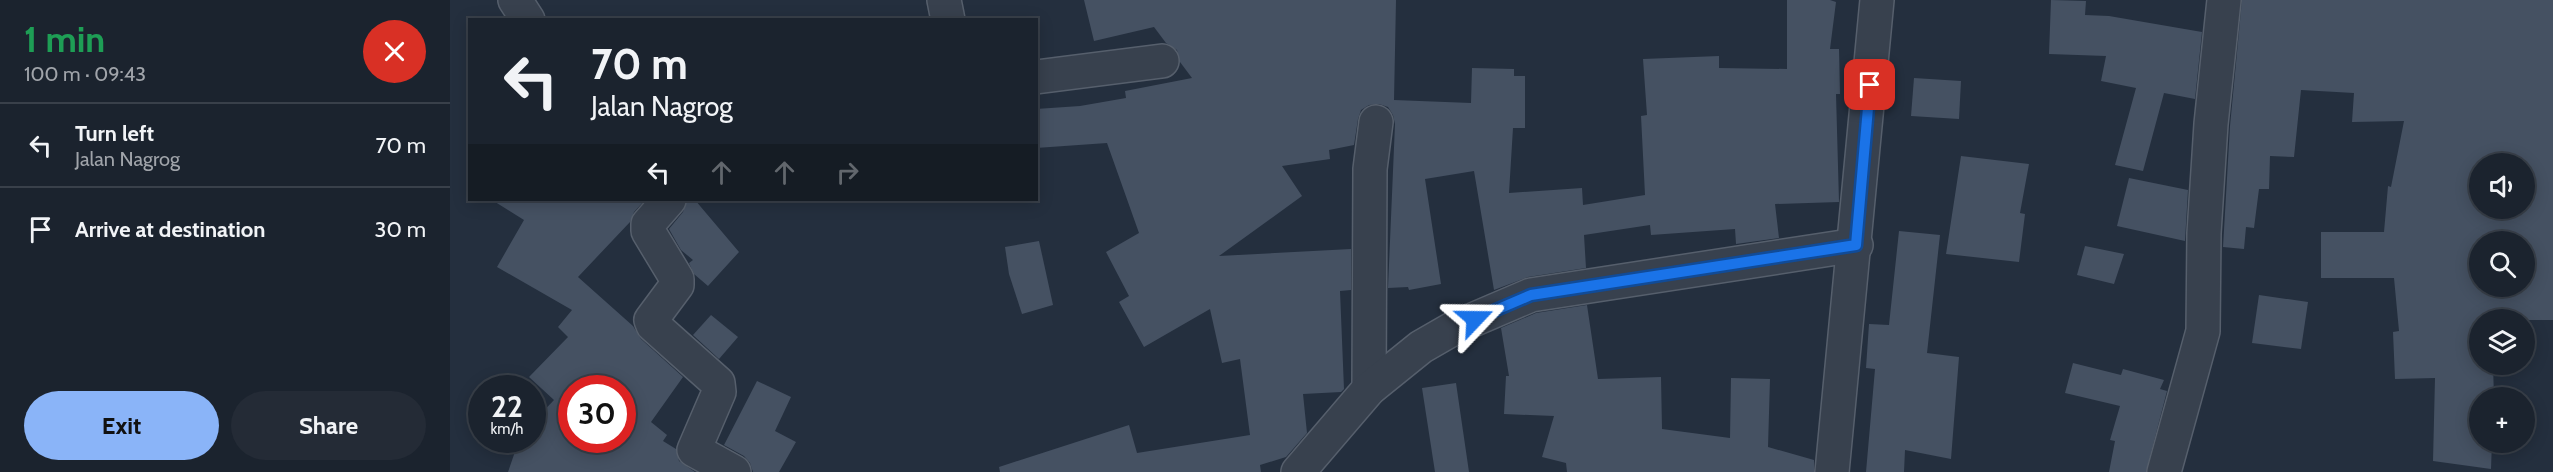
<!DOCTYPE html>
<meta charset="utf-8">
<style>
:root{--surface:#1b232e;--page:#242b36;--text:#f1f3f6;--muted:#a0a4aa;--line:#39404a;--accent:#8ab4f8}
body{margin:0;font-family:Cabin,sans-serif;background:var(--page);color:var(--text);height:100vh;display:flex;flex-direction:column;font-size:22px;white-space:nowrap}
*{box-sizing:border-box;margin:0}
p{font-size:20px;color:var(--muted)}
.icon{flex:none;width:33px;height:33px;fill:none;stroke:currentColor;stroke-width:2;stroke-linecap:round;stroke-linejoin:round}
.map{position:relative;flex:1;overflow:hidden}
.side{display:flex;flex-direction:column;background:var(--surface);width:450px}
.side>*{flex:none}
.banner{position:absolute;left:18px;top:18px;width:570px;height:183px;border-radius:0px;box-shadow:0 3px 15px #0003,0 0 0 2px var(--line);background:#1b232e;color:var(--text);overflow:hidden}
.buttons{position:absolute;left:2019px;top:153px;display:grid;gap:12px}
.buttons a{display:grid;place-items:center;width:66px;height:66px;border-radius:50%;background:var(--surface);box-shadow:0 3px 15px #0003,0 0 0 2px var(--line);font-size:30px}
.speed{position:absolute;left:18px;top:375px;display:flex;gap:12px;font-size:30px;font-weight:700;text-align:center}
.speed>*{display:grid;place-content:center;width:78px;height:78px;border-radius:50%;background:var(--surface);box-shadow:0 3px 15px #0003,0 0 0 2px var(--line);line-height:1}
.speed small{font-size:15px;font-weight:400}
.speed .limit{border:9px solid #d22;background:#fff;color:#111}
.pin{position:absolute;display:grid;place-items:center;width:51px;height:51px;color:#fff;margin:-26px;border-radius:12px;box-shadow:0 3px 9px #0006}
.me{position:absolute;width:66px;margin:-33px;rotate:67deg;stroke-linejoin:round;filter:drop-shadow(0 0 4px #0008)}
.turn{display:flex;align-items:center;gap:21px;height:126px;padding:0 24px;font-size:27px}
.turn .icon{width:78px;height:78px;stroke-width:2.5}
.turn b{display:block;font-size:42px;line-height:51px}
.lanes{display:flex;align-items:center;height:57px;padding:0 24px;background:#0003;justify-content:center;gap:30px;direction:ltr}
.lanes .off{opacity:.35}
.round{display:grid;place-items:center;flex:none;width:63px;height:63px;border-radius:32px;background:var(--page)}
.overview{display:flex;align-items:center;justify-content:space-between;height:102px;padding:0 24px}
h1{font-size:36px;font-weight:700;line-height:45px;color:#1e9e55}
.primary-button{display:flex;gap:12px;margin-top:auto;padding:12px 24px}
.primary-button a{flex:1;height:69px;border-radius:36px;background:var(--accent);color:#111;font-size:24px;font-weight:700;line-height:69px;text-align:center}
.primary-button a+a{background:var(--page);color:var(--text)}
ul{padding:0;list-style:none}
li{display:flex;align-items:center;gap:18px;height:84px;padding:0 24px;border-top:2px solid var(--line)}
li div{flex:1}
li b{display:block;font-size:22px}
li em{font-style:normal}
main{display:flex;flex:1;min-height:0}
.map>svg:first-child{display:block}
.building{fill:#455162;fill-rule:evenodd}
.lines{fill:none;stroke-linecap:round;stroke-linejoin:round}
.street-casing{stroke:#565f6c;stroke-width:36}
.street{stroke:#38414e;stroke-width:33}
.route-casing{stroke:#114b97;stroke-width:15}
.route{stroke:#1a73e8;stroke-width:10}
</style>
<main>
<section class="side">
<div class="overview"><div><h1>1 min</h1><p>100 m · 09:43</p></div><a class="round" style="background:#d93025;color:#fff"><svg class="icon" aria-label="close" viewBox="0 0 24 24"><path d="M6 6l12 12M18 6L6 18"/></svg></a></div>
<ul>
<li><svg class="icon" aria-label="left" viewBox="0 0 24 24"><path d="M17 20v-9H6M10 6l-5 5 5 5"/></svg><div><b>Turn left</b><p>Jalan Nagrog</p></div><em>70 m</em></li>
<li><svg class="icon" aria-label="arrive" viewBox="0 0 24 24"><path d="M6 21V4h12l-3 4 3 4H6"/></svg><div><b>Arrive at destination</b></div><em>30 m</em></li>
</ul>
<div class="primary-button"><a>Exit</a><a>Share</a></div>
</section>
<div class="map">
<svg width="2103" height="472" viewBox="0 0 2103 472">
<rect width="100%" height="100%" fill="#242f3e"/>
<g class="building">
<path d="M 634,0 L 946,0 L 944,100 L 1021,103 L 1022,68 L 1064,69 L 1064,76 L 1075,76 L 1075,128 L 1063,128 L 1059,193 L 1132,188 L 1133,205 L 1195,195 L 1191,116 L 1197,115 L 1193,59 L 1269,56 L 1269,68 L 1337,69 L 1337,0 L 1380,0 L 1386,2 L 1380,49 L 1389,49 L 1390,94 L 1386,94 L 1389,202 L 1325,204 L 1329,238 L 1286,244 L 1285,229 L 1201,235 L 1200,225 L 1134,235 L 1136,268 L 1078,277 L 1044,290 L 1024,171 L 975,179 L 991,284 L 959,290 L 958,287 L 938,288 L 945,124 L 943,115 L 938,107 L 929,104 L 919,105 L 911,110 L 908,119 L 904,145 L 879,150 L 880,159 L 832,166 L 852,196 L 769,256 L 901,249 L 901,290 L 890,291 L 894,389 L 891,392 L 853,394 L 857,433 L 836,457 L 810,465 L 811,472 L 550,472 L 549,467 L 679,425 L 687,453 L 800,435 L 790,359 L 772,363 L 760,309 L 694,347 L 669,302 L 679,296 L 656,252 L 689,233 L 657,143 L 586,148 L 586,109 L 630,106 L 676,98 L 675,91 L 742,78 L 730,62 L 727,50 L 716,43 L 704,27 L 644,41 Z"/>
<path d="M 1601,0 L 1636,1 L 1635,15 L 1659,16 L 1752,32 L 1745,99 L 1714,93 L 1693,171 L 1665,165 L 1686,88 L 1651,81 L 1656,56 L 1599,54 Z"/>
<path d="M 1792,0 L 2103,0 L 2103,320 L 2030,320 L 2030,364 L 2043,364 L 2044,398 L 2030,398 L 2030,442 L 2042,442 L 2041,469 L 1983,461 L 1985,378 L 1945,379 L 1943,332 L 1949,331 L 1944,278 L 1871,278 L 1871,232 L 1934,232 L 1938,186 L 1941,187 L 1954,121 L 1902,122 L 1904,93 L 1851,90 L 1844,157 L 1820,156 L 1819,189 L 1809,189 L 1804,228 L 1796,227 L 1794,249 L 1773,247 L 1780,126 ZM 2030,164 L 2074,164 L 2074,208 L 2030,208 ZM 2030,242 L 2074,242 L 2074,286 L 2030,286 Z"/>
<path d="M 1464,78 L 1511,81 L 1509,119 L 1461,116 Z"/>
<path d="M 1511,156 L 1579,164 L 1570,213 L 1575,214 L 1569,262 L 1496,254 Z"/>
<path d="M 1679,178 L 1738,190 L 1735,241 L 1667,226 Z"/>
<path d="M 42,200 L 195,200 L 184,212 L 180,222 L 128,277 L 183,326 L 191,339 L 233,377 L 201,422 L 217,435 L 213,441 L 226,449 L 229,461 L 245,472 L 58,472 L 69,440 L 82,440 L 82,423 L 104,400 L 79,377 L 118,337 L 108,327 L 122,310 L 47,267 L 74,220 ZM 122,388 L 172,388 L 172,440 L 122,440 Z"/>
<path d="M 237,200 L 245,200 L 289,252 L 258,286 L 244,274 L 239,263 L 243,260 L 231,250 L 219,229 L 233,212 Z"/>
<path d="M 1449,231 L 1490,235 L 1477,353 L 1509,357 L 1501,459 L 1455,450 L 1454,472 L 1416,472 L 1425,369 L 1416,368 L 1419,324 L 1439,325 Z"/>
<path d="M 589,241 L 603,305 L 572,314 L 559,274 L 555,247 Z"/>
<path d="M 1635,246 L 1674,254 L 1664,284 L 1627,275 Z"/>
<path d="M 1809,295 L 1858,302 L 1851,349 L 1802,343 Z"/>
<path d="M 1137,305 L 1148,379 L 1211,377 L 1212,429 L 1280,438 L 1281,378 L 1320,379 L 1318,447 L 1364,460 L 1364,472 L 1117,472 L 1116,463 L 1092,457 L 1104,416 L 1054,414 L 1056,376 L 1059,376 L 1051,328 L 1086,313 Z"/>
<path d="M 261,315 L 288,337 L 269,359 L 243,335 Z"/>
<path d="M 1623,363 L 1671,375 L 1673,369 L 1714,380 L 1710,389 L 1717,391 L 1696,472 L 1659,472 L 1665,441 L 1660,440 L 1670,406 L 1615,393 Z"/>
<path d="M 307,381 L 341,397 L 325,431 L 346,442 L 329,472 L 303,472 L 300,463 L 294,456 L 274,445 Z"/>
<path d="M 1006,383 L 1019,472 L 985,472 L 972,388 Z"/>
</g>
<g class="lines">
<defs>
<g id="street">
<path d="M 65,0 L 78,20"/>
<path d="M 494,0 L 498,20"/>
<path d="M 586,77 L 712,61"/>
<path d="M 219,200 L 198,224 L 198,231 L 227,279 L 227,285 L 201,320 L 203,325 L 268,383 L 269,392 L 244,450 L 284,472"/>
<path d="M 919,389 L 920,169 L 926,122"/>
<path d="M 848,472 L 919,389 L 971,347 L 1004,328 L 1081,295 L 1406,245"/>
<path d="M 1382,472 L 1427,0"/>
<path d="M 1714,472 L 1753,331 L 1754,233 L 1761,124 L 1774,0"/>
</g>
</defs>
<use href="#street" class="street-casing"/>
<use href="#street" class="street"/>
</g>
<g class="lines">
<defs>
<path id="route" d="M 1025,319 L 1081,295 L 1406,245 L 1420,85"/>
</defs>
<use href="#route" class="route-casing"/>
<use href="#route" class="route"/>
</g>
</svg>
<div class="buttons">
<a><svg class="icon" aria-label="sound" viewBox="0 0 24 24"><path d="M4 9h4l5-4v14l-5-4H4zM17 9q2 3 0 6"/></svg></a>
<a><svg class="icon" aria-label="search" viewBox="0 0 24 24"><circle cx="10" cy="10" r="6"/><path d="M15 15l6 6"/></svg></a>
<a><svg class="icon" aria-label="layers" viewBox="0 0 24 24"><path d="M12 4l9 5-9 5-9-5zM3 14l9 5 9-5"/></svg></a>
<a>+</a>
</div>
<div class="speed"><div>22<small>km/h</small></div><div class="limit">30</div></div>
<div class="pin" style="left:1420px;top:85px;background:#d93025"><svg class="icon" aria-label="arrive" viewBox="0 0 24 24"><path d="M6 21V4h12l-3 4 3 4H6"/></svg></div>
<svg class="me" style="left:1025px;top:319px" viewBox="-20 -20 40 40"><path d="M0-17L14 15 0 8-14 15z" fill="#1a73e8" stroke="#fff" stroke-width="4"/></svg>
<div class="banner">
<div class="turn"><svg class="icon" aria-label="left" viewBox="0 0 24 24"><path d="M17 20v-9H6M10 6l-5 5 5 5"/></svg><div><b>70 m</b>Jalan Nagrog</div></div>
<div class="lanes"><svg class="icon" aria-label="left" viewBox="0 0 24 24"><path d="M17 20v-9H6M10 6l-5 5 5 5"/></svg><svg class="icon off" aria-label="ahead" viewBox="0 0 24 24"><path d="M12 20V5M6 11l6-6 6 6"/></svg><svg class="icon off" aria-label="ahead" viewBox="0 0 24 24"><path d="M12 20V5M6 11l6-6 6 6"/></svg><svg class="icon off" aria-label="right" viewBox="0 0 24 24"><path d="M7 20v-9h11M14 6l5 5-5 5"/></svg></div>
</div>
</div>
</main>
